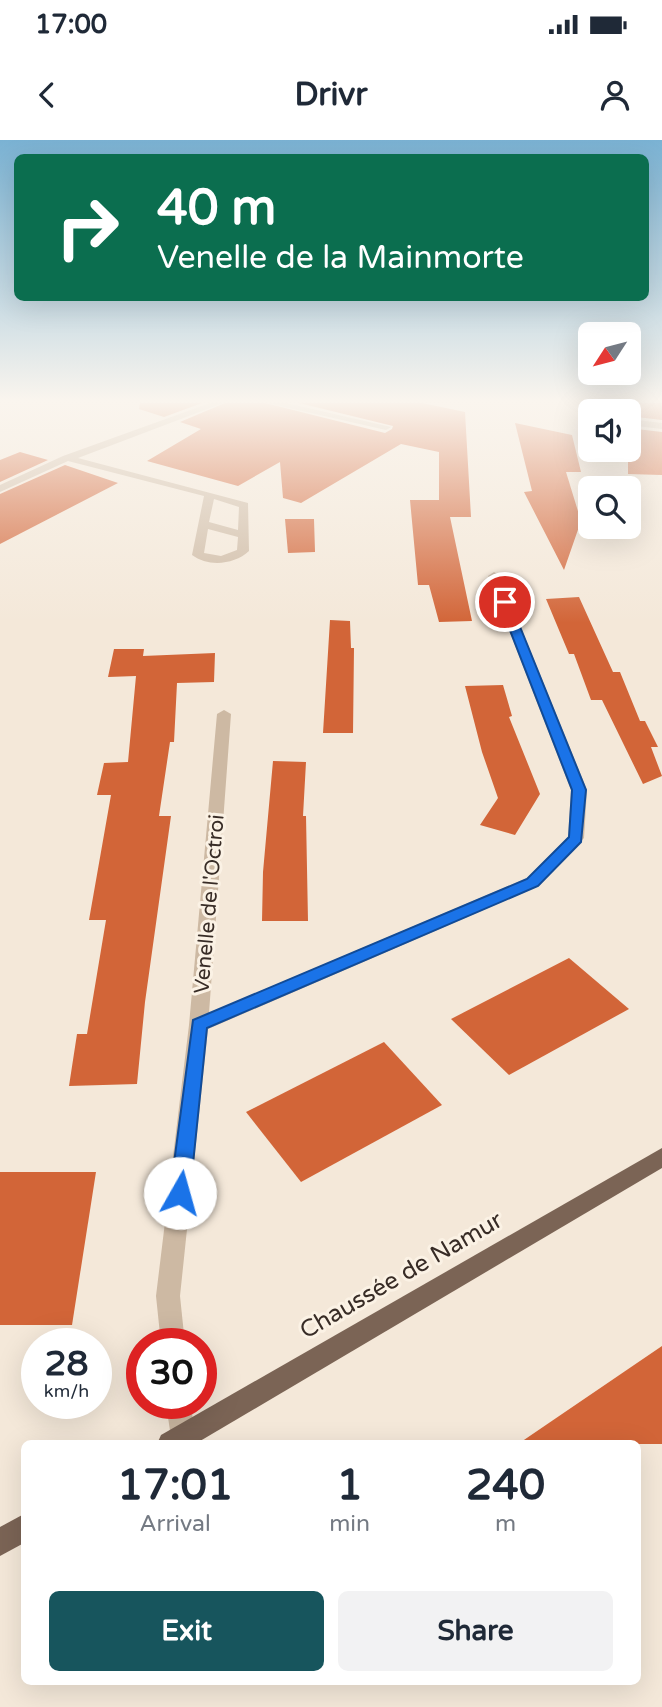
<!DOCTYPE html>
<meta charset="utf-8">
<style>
:root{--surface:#fff;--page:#f2f2f3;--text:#1f2937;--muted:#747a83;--accent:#17555d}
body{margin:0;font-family:"Varela Round",sans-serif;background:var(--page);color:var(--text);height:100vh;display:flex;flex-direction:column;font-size:26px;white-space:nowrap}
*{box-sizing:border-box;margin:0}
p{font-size:23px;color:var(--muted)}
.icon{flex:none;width:38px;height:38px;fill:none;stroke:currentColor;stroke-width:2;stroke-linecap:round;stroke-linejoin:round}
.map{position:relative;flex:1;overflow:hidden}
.sheet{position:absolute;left:21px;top:1300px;width:620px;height:245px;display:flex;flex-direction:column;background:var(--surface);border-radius:10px;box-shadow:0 7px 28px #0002}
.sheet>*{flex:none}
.hud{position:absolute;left:14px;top:14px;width:635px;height:147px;border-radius:10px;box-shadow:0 7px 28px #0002;background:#0b6e4f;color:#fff;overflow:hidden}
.needle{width:46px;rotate:234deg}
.controls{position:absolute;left:578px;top:182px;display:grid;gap:14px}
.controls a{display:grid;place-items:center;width:63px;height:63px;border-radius:10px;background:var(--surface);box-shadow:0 7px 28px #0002;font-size:35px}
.speed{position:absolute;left:21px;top:1188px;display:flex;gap:14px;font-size:35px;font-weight:700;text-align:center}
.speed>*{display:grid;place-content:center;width:91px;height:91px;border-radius:50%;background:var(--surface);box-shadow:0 7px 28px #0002;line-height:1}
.speed small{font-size:18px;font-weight:400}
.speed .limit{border:10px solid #d22;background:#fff;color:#111}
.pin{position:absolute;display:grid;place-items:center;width:60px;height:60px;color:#fff;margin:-30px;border:4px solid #fff;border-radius:50%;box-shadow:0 2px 7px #0007}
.me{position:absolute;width:77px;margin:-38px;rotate:7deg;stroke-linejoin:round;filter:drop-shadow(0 0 5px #0008)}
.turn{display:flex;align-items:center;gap:24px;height:147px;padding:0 28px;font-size:32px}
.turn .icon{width:91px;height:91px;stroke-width:2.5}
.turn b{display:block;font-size:49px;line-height:60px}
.eta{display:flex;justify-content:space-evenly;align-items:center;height:119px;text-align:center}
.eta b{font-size:42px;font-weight:700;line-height:49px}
.cta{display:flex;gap:14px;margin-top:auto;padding:14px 28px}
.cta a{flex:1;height:80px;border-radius:10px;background:var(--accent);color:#fff;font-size:28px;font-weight:700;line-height:80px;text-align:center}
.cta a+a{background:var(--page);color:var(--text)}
.status{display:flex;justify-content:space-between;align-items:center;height:49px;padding:0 35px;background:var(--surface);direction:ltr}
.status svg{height:19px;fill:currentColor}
header{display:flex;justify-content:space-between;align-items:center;height:91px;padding:0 28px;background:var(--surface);font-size:32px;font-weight:700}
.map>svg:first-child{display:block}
.building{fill:#d26538}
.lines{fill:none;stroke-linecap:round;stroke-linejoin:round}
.minor{fill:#cdb9a3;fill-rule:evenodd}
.major{fill:#7b6455;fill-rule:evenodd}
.route{fill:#1a73e8;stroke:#114b97;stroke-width:2}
.labels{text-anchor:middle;stroke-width:6;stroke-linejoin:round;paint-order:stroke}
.street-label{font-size:21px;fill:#382c26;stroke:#fbf2e5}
.near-street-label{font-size:24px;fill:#382c26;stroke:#fbf2e5}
</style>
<div class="status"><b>17:00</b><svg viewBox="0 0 49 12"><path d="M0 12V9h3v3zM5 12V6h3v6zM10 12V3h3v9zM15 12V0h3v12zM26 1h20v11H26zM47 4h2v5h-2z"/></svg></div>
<header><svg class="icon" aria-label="back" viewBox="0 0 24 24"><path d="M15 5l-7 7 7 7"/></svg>Drivr<svg class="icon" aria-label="person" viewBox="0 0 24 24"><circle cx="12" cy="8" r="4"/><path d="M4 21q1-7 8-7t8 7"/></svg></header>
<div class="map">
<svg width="662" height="1567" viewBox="0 0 662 1567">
<rect width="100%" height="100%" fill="#f4e8d9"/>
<g class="building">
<path d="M 140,263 L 202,263 L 164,277 L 139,269 Z"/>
<path d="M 225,263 L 265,263 L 385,293 L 392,289 L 393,286 L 299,263 L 422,263 L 465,272 L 471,377 L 450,377 L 472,481 L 439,482 L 429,445 L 418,445 L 410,360 L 439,360 L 439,312 L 401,304 L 301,363 L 283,358 L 280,322 L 238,346 L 147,321 L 201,289 L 180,282 Z"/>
<path d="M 628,263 L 662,263 L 662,280 L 628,276 Z"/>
<path d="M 515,283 L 572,295 L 581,332 L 566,332 L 581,381 L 564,430 L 524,352 L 532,351 Z"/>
<path d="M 628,288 L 662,292 L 662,335 L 628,334 Z"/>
<path d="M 20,312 L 48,320 L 0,342 L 0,320 Z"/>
<path d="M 65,325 L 118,343 L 0,404 L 0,354 Z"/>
<path d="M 285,379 L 314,379 L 315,412 L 288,413 Z"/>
<path d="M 579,457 L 613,532 L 620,532 L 640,581 L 645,581 L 658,607 L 651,607 L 662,636 L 643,644 L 602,560 L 591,560 L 574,514 L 569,514 L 546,459 Z"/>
<path d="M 330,480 L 350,481 L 351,508 L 354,508 L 353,593 L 323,593 Z"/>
<path d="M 114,509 L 144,509 L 143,516 L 215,513 L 214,542 L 177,543 L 174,602 L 170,602 L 159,676 L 171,676 L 145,862 L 137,944 L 69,946 L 77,894 L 87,894 L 106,780 L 89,780 L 111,655 L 97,655 L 104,623 L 128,622 L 136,536 L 108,537 Z"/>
<path d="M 503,545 L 512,576 L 509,577 L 540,654 L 515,695 L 480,685 L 498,658 L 482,612 L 465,546 Z"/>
<path d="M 273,621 L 306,622 L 303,676 L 306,676 L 308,781 L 262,781 L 263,732 Z"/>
<path d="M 569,818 L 629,869 L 509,935 L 451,879 Z"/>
<path d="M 384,902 L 442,965 L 301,1042 L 246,972 Z"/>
<path d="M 0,1032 L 96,1032 L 72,1185 L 0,1185 Z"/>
<path d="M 662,1206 L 662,1304 L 518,1304 Z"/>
</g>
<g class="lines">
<g class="minor">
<path d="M 210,263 L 223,263 L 78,318 L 248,363 L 249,411 C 234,425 208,427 192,415 L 204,356 L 68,321 L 0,352 L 0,345 L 63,316 ZM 214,359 L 239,367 L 238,390 L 209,382 ZM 208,389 L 238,397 L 237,410 L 221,416 L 204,413 Z"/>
<path d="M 267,263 L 286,263 L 391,287 L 386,290 Z"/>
<path d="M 628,279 L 662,283 L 662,289 L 628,285 Z"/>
<path d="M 494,432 L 500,436 L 587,650 L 584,698 L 539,746 L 208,889 L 180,1156 L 185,1204 L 161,1204 L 156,1156 L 189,885 L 217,574 L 224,570 L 231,574 L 209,873 L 527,738 L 568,697 L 571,650 L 488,436 Z"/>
<path d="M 166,1264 L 191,1264 L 195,1297 L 192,1304 L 172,1304 Z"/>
</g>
<g class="major">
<path d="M 662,1008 L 662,1028 L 195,1304 L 157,1304 L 161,1295 Z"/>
<path d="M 24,1374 L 24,1403 L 0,1416 L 0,1387 Z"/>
</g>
</g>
<linearGradient id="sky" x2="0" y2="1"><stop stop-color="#7ab2d3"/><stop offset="0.54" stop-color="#faf5ee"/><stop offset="1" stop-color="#faf5ee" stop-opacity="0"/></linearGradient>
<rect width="662" height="483" fill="url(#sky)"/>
<path class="route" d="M 505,458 L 510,462 L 586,650 L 581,702 L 538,746 L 207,888 L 190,1053 L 187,1059 L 180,1061 L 173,1059 L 170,1053 L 193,880 L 527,739 L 569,697 L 572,650 L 499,462 Z"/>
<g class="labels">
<g class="street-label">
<text transform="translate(209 764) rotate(-85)" y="7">Venelle de l'Octroi</text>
</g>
<g class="near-street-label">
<text transform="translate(401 1135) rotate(-30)" y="8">Chaussée de Namur</text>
</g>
</g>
</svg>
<div class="controls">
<a><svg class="needle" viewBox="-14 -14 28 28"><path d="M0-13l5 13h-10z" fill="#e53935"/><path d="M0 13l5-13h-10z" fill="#747a83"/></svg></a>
<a><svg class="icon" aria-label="sound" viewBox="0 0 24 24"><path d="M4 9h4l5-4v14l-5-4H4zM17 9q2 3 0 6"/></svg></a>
<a><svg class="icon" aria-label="search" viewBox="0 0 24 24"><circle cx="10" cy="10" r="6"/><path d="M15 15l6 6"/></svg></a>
</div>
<div class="speed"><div>28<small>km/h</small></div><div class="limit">30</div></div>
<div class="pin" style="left:505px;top:462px;background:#d93025"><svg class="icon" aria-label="arrive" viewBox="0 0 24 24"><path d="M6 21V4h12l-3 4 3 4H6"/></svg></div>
<svg class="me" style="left:180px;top:1053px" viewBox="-20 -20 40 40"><circle r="19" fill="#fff"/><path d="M0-13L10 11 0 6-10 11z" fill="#1a73e8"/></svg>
<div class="hud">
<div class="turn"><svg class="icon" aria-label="right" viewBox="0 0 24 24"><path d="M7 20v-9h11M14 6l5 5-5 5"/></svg><div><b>40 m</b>Venelle de la Mainmorte</div></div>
</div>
<section class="sheet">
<div class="eta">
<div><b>17:01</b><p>Arrival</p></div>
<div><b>1</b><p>min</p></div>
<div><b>240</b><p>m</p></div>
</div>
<div class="cta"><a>Exit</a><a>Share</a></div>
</section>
</div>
